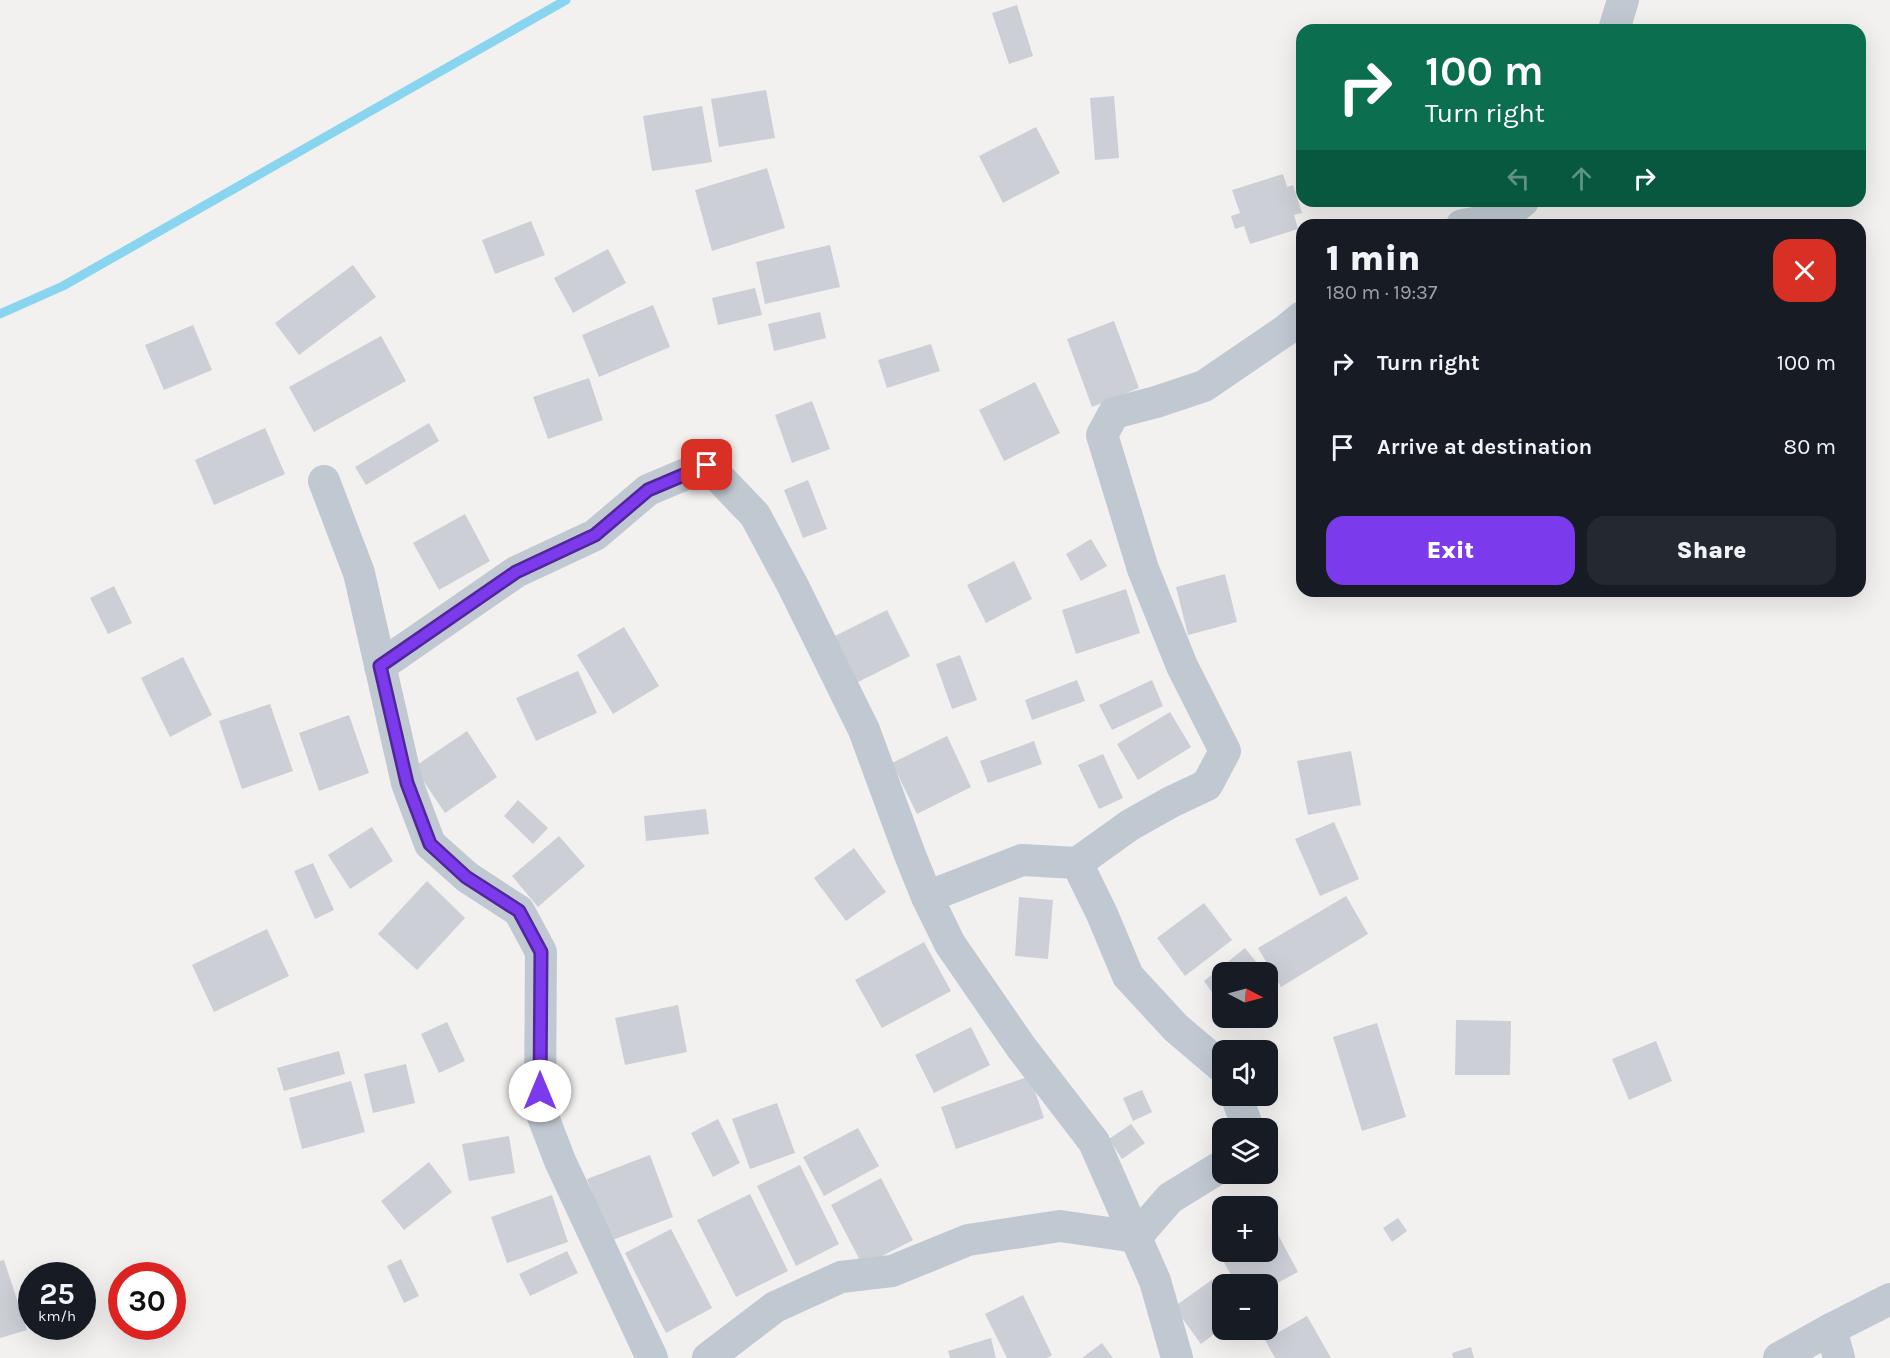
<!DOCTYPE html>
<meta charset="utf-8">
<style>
:root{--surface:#171b24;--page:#242831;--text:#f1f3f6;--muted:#9ea1a6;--accent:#7c3aed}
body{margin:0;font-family:Karla,sans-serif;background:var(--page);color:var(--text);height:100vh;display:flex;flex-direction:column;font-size:22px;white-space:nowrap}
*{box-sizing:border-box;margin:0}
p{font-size:20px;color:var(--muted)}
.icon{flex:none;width:33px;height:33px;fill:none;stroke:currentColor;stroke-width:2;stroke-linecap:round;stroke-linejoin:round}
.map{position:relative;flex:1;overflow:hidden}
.panel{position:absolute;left:1296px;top:219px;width:570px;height:378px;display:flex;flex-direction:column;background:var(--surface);border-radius:18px;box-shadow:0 6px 24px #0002}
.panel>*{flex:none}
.guide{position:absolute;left:1296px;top:24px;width:570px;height:183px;border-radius:18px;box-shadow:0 6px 24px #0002;background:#0b6e4f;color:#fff;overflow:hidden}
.needle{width:39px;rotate:96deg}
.fabs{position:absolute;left:1212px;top:962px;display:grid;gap:12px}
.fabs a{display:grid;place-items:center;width:66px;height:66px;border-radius:12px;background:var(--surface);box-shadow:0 6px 24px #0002;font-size:30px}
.speed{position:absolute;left:18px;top:1262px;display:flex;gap:12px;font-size:30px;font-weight:700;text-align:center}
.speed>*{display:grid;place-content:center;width:78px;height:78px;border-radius:50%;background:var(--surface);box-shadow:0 6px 24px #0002;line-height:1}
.speed small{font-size:15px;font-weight:400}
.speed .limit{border:9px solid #d22;background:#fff;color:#111}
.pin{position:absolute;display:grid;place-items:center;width:51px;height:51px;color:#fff;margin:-26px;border-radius:12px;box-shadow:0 3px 9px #0006}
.me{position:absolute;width:66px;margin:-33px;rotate:0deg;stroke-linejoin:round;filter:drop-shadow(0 0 4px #0008)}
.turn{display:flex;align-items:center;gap:21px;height:126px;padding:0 30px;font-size:27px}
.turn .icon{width:78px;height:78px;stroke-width:2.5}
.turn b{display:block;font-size:42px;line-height:51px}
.lanes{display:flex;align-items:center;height:57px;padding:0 30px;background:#0003;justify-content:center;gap:30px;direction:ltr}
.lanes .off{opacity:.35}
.round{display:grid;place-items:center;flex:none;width:63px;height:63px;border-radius:18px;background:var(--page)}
.overview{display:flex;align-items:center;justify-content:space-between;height:102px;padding:0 30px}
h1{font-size:36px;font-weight:800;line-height:45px}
.action{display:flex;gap:12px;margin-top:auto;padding:12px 30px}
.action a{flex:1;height:69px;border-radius:18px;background:var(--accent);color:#fff;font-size:24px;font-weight:800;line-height:69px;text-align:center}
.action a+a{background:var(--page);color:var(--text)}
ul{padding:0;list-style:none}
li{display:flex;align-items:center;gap:18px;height:84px;padding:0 30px}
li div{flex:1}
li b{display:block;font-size:22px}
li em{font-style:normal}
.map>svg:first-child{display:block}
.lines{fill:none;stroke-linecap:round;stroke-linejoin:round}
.stream{stroke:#89d4ef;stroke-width:9}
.building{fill:#cccfd5}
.minor{stroke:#c0c9d2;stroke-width:32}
.route-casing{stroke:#51269a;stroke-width:15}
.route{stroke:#7c3aed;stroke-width:10}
</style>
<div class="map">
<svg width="1890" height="1358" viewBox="0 0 1890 1358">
<rect width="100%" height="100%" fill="#f3f0f0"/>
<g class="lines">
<path class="stream" d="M 0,314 L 63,286 L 566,0"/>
</g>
<g class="building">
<path d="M 1017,5 L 1033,56 L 1009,64 L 992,13 Z"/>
<path d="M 766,90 L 775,138 L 719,147 L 711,99 Z"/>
<path d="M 1114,96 L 1119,158 L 1095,160 L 1090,98 Z"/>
<path d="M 702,106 L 712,162 L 652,171 L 643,116 Z"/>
<path d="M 1036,127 L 1060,173 L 1003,203 L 979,156 Z"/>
<path d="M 767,168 L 785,228 L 712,251 L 695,190 Z"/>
<path d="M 1283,174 L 1287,187 L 1293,185 L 1302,213 L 1294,215 L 1298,229 L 1250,244 L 1244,226 L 1235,229 L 1231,216 L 1240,213 L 1232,190 Z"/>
<path d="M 531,221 L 545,255 L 495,274 L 482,240 Z"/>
<path d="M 830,245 L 840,287 L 765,304 L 756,262 Z"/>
<path d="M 608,249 L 626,283 L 573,313 L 554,278 Z"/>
<path d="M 353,265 L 376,297 L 299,355 L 275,323 Z"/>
<path d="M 755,288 L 762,315 L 718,325 L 712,298 Z"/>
<path d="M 653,305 L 670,347 L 599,377 L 582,335 Z"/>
<path d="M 820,312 L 826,338 L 774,351 L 768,324 Z"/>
<path d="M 1114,321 L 1139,388 L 1092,407 L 1067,339 Z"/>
<path d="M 193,325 L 212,370 L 164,390 L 145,345 Z"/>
<path d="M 381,336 L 406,381 L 314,432 L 289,387 Z"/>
<path d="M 931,344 L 940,371 L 887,388 L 878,360 Z"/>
<path d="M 589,378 L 603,420 L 548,439 L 533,397 Z"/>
<path d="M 1035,382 L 1060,433 L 1004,461 L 979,410 Z"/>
<path d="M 812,401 L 830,449 L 792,463 L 775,415 Z"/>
<path d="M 429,423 L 439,441 L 366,485 L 355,467 Z"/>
<path d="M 265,428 L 285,474 L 214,505 L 195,460 Z"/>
<path d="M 808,480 L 827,529 L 803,538 L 784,490 Z"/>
<path d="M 465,514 L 490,561 L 439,590 L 413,543 Z"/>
<path d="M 1091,539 L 1107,566 L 1081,581 L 1066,554 Z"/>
<path d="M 1014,561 L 1032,599 L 986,623 L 967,585 Z"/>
<path d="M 1225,574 L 1237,622 L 1188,635 L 1176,587 Z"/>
<path d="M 114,586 L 132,623 L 108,634 L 90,598 Z"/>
<path d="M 1126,589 L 1140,633 L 1076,654 L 1062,610 Z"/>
<path d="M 887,610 L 910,656 L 856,683 L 833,637 Z"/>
<path d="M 624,627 L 659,686 L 613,714 L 577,655 Z"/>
<path d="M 960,655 L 977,700 L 952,709 L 936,664 Z"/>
<path d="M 183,657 L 212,715 L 170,737 L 141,678 Z"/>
<path d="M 578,671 L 597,713 L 536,741 L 516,698 Z"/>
<path d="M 1077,680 L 1085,701 L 1032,720 L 1025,700 Z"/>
<path d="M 1152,680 L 1163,706 L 1112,730 L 1099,705 Z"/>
<path d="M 270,704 L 293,771 L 242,789 L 219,721 Z"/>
<path d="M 1170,712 L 1191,747 L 1138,780 L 1117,744 Z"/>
<path d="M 349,715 L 369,773 L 319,791 L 299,733 Z"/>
<path d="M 467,731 L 497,777 L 445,813 L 414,767 Z"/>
<path d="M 947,736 L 971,787 L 917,814 L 892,763 Z"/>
<path d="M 1034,741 L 1042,764 L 988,783 L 980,761 Z"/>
<path d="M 1351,751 L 1361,805 L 1308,815 L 1297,761 Z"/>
<path d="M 1103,754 L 1123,798 L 1099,809 L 1078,765 Z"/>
<path d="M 518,800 L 548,828 L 533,844 L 504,816 Z"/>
<path d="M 706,809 L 709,834 L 646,841 L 644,816 Z"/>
<path d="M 1334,822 L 1359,879 L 1320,896 L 1295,839 Z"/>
<path d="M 372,827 L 393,861 L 350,889 L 328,855 Z"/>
<path d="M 559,836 L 585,866 L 538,907 L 512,876 Z"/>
<path d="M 854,848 L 886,892 L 846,921 L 814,878 Z"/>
<path d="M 313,863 L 334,910 L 315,919 L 294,871 Z"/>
<path d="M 427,881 L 465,918 L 417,970 L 378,934 Z"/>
<path d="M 1346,896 L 1368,934 L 1281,987 L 1258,948 Z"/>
<path d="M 1019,897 L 1053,900 L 1048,959 L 1015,956 Z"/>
<path d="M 1204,903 L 1232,940 L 1185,976 L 1157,938 Z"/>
<path d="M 267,929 L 289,976 L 214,1012 L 192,965 Z"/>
<path d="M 924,942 L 951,991 L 882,1028 L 855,980 Z"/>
<path d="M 1245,948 L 1264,972 L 1222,972 L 1222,1006 L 1204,981 Z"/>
<path d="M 1268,977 L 1277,990 L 1268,997 Z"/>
<path d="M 678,1005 L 687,1052 L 625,1065 L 615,1018 Z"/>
<path d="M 1456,1020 L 1511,1021 L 1510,1075 L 1455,1075 Z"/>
<path d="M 447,1022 L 465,1061 L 439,1073 L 421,1034 Z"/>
<path d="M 1377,1023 L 1406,1117 L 1362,1131 L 1333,1037 Z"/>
<path d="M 971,1027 L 990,1065 L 934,1093 L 915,1055 Z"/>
<path d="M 1656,1041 L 1672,1081 L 1629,1100 L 1612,1059 Z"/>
<path d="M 339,1051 L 345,1074 L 284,1091 L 277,1068 Z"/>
<path d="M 406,1064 L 415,1103 L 373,1113 L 364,1074 Z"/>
<path d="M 1030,1076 L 1044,1118 L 956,1149 L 941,1107 Z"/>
<path d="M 351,1081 L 365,1132 L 302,1149 L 289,1098 Z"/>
<path d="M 1142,1090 L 1152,1112 L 1133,1121 L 1123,1098 Z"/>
<path d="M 777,1103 L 795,1153 L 750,1169 L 732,1119 Z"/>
<path d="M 718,1119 L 740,1163 L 713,1177 L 691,1133 Z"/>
<path d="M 1131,1124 L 1145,1143 L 1122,1159 L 1109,1139 Z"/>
<path d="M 858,1128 L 879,1166 L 824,1196 L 803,1157 Z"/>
<path d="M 509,1136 L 515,1173 L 469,1181 L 462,1144 Z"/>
<path d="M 650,1155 L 673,1217 L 610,1241 L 587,1179 Z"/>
<path d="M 429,1162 L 452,1192 L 404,1230 L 381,1201 Z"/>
<path d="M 800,1165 L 839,1244 L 796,1266 L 757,1186 Z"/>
<path d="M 881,1178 L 913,1240 L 863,1266 L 831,1205 Z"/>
<path d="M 750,1194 L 788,1271 L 736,1297 L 697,1220 Z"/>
<path d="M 552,1195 L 568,1242 L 507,1263 L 491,1217 Z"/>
<path d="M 1268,1216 L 1298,1272 L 1268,1288 L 1268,1284 L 1236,1284 L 1215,1246 L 1222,1242 L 1222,1251 L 1268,1251 Z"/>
<path d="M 1398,1218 L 1407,1231 L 1392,1242 L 1383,1228 Z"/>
<path d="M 671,1229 L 712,1308 L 666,1333 L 625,1253 Z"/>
<path d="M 567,1251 L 578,1273 L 530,1296 L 519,1274 Z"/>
<path d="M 401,1259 L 419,1296 L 404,1303 L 387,1266 Z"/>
<path d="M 4,1260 L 27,1330 L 0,1338 L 0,1261 Z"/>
<path d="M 1213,1279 L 1222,1292 L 1222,1328 L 1201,1344 L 1174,1307 Z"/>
<path d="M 1023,1295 L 1052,1355 L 1047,1358 L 1007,1358 L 985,1314 Z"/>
<path d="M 1307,1316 L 1331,1358 L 1275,1358 L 1265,1340 Z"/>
<path d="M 991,1338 L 996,1358 L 950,1358 L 948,1351 Z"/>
<path d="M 1102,1343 L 1113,1358 L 1082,1358 Z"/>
<path d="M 1471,1347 L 1474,1358 L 1453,1358 L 1452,1353 Z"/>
</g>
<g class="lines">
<g class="minor">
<path d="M 1614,30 L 1623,0"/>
<path d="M 1462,225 C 1485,222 1505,217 1523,201"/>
<path d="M 324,481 L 359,573 L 407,783 L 430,844 L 467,877 L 519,911 L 541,952 L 540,1109 L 560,1161 L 652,1358"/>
<path d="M 380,666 L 516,572 L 595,535 L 648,490 L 707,465 L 755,515 L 793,586 L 864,730 L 910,855 L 927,897 L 950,944 L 1021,1047 L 1094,1142 L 1155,1281 L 1177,1358"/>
<path d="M 1077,863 L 1130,825 L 1171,802 L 1207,785 L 1225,751 L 1182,666 L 1143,569 L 1102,435 L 1114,413 L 1156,402 L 1204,386 L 1286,330 L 1302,317"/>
<path d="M 927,897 L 1022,860 L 1077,863 L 1102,914 L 1128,976 L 1176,1028 L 1222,1067"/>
<path d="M 1236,1095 L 1248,1128"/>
<path d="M 1831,1329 L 1839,1358"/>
<path d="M 708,1358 L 775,1307 L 841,1277 L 892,1271 L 968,1240 L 1060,1226 L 1136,1237 L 1170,1198 L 1222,1166"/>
<path d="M 1779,1358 L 1831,1329 L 1890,1299"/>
</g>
</g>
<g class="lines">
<defs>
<path id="route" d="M 540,1091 L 541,952 L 519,911 L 466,877 L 430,844 L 407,783 L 380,666 L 516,572 L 595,535 L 648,490 L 707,465"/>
</defs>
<use href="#route" class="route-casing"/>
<use href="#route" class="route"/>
</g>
</svg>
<div class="fabs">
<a><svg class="needle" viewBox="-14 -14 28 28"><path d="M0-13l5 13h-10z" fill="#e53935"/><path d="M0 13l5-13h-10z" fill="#9ea1a6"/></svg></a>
<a><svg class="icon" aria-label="sound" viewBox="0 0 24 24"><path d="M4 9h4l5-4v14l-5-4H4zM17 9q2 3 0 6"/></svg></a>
<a><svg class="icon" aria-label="layers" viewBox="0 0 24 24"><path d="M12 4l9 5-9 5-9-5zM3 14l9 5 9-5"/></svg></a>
<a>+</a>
<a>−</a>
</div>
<div class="speed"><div>25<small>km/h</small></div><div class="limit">30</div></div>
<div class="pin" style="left:707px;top:465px;background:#d93025"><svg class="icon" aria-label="arrive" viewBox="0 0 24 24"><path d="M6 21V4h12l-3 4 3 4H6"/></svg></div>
<svg class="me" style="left:540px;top:1091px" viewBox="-20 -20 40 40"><circle r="19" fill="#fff"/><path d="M0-13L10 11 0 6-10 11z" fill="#7c3aed"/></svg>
<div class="guide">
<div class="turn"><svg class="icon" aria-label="right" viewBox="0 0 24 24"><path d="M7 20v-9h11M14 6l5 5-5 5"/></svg><div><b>100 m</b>Turn right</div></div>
<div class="lanes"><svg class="icon off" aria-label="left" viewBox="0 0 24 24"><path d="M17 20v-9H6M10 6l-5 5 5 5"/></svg><svg class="icon off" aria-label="ahead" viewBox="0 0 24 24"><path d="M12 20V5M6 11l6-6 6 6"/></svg><svg class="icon" aria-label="right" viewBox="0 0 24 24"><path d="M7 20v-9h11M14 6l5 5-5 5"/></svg></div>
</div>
<section class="panel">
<div class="overview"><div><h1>1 min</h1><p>180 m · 19:37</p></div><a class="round" style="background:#d93025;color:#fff"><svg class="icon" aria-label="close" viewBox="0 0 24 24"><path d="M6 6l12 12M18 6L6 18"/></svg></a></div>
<ul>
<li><svg class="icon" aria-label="right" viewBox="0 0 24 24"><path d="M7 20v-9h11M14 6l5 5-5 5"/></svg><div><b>Turn right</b></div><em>100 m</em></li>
<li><svg class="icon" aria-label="arrive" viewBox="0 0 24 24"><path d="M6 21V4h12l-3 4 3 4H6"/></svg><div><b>Arrive at destination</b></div><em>80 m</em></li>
</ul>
<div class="action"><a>Exit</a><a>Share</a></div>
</section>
</div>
